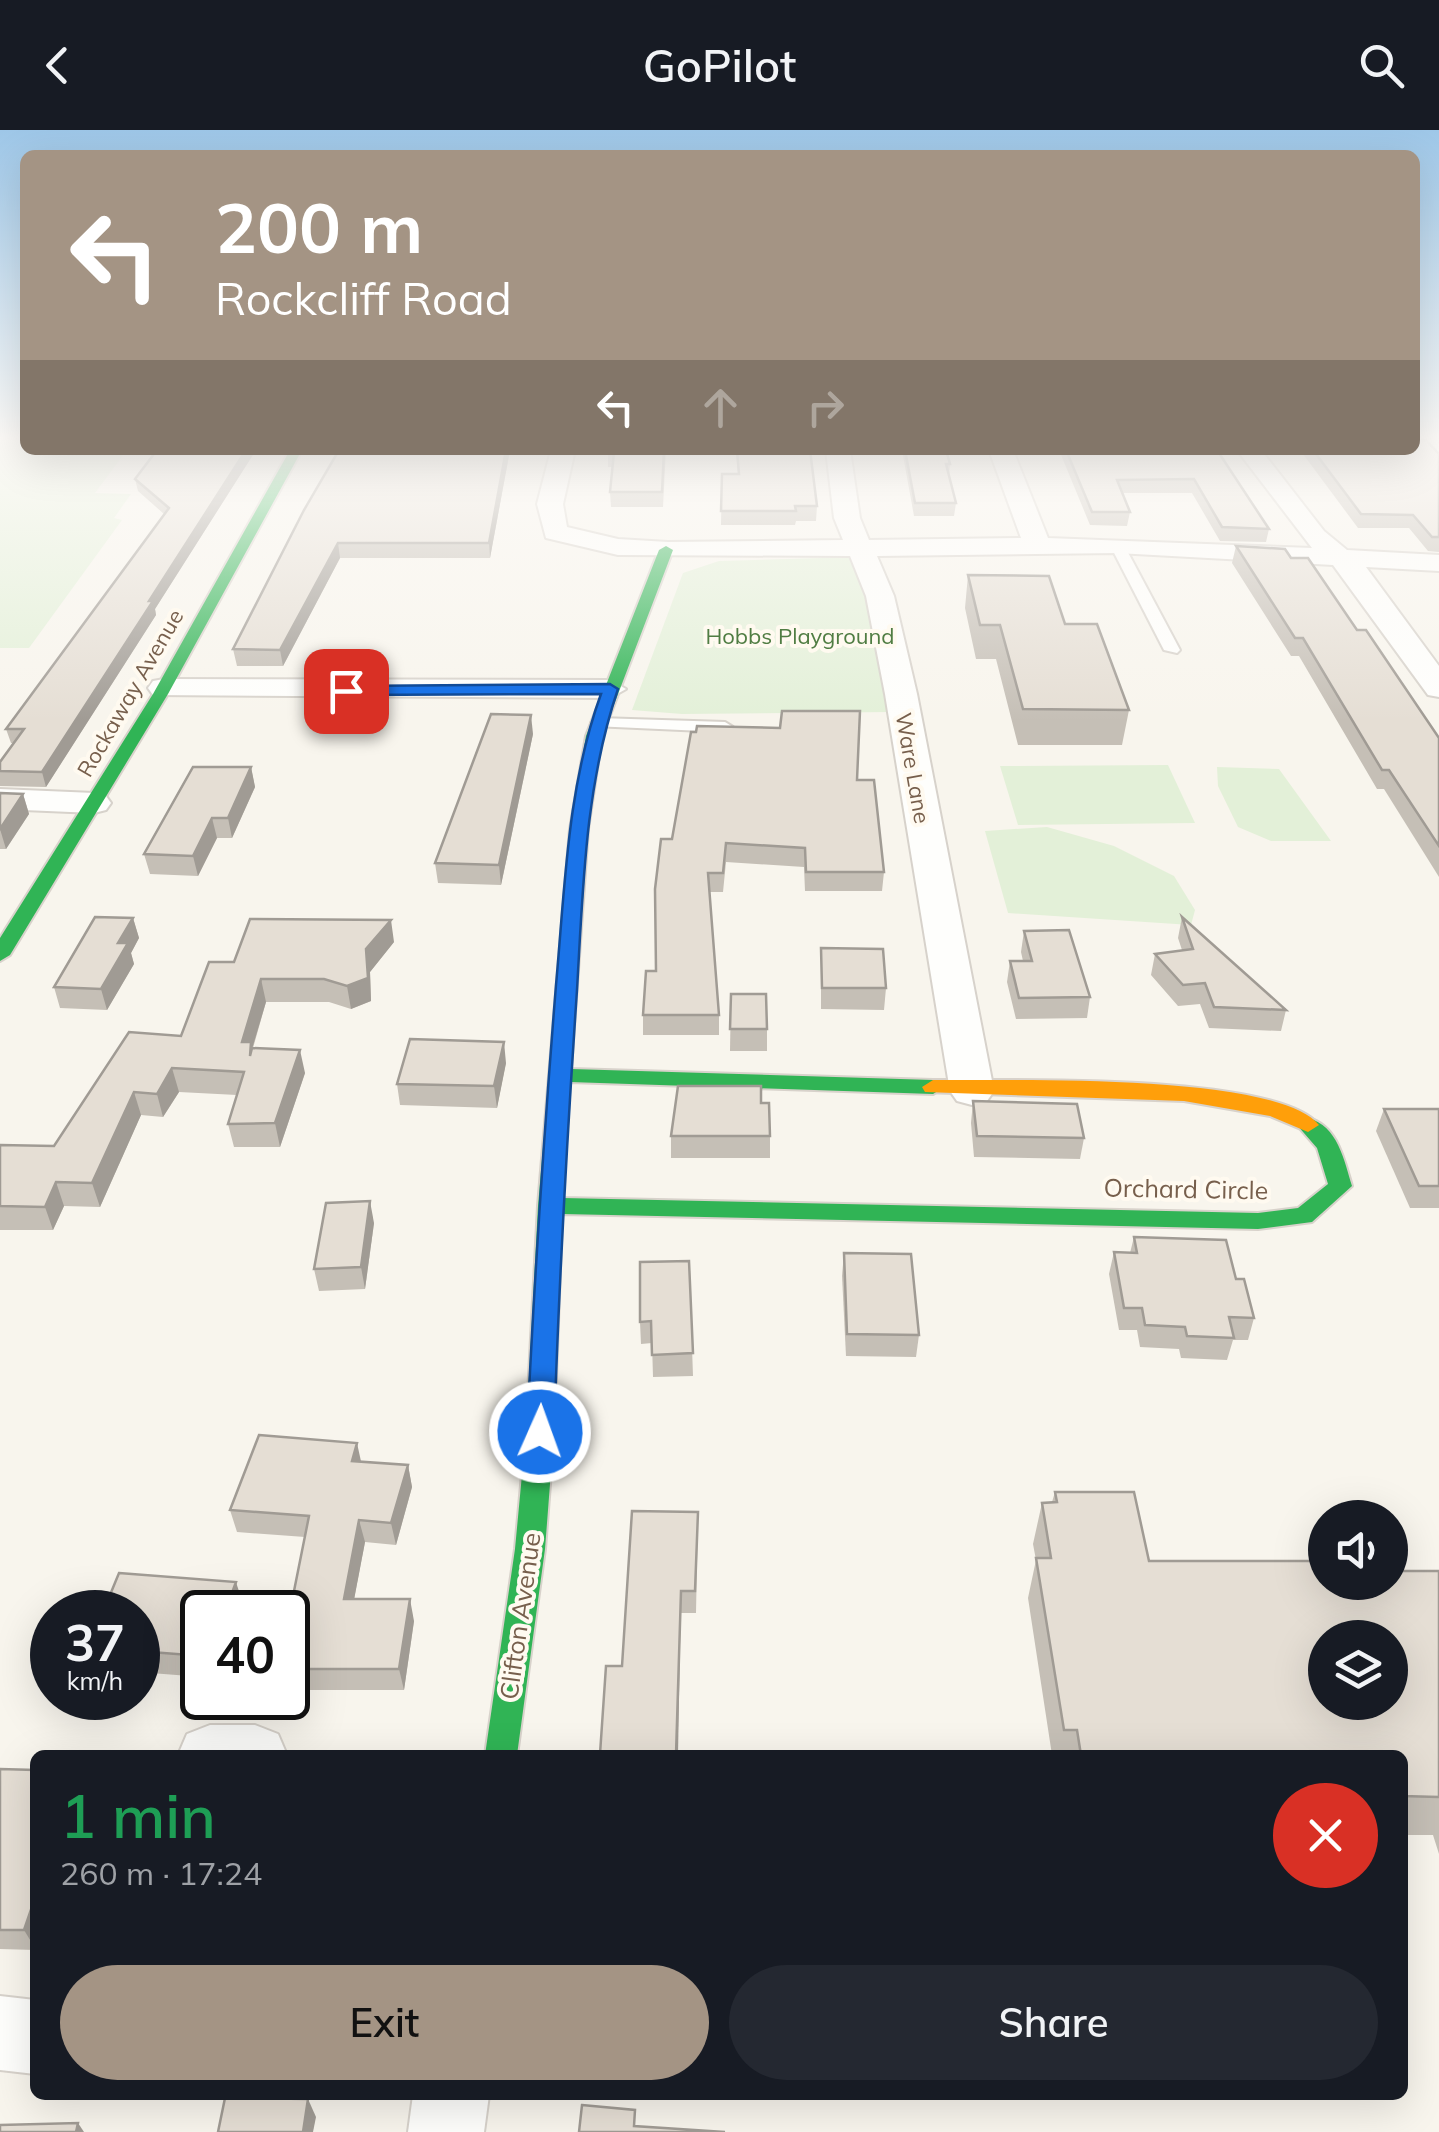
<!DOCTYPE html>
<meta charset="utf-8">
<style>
:root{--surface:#171b24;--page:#242831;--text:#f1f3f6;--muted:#9ea1a6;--accent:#a49484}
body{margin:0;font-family:Mulish,sans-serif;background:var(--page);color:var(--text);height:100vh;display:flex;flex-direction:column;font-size:38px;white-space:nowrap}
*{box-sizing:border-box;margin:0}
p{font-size:32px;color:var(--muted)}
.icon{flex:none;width:55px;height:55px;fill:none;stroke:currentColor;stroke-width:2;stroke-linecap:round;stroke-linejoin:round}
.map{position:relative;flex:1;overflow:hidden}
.sheet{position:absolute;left:30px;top:1620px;width:1378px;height:350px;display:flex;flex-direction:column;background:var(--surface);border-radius:15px;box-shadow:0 10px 40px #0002}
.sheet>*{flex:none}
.hud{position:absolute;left:20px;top:20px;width:1400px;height:305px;border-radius:15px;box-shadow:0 10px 40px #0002;background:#a49484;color:#fff;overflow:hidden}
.buttons{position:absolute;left:1308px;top:1370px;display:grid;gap:20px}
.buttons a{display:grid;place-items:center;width:100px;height:100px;border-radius:50%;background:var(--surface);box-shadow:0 10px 40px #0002;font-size:50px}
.speed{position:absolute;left:30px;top:1460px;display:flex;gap:20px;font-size:50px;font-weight:700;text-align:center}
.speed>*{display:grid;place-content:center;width:130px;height:130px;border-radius:50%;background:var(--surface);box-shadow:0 10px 40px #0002;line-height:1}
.speed small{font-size:25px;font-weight:400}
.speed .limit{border:5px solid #111;border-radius:15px;background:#fff;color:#111}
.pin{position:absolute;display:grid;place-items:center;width:85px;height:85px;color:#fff;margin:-42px;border-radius:20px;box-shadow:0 5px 15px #0006}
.me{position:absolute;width:110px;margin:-55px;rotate:2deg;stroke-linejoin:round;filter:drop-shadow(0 0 8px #0008)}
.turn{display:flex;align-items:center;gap:35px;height:210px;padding:0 30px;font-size:45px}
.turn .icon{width:130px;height:130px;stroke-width:2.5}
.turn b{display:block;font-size:70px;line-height:85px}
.lanes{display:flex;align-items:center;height:95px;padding:0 30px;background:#0003;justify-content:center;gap:50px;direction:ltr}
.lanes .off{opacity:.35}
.round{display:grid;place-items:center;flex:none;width:105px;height:105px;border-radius:52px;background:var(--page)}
.summary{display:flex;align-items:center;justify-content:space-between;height:170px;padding:0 30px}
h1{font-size:60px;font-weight:600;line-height:75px;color:#1e9e55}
.button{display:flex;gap:20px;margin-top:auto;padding:20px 30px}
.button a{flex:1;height:115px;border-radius:60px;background:var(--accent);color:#111;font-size:40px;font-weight:600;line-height:115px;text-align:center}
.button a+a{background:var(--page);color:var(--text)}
header{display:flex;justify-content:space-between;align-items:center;height:130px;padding:0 30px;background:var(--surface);font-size:45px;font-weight:600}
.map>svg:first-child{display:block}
.green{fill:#e3f0d8}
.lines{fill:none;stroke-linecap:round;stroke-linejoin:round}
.lane-casing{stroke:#d7d2cb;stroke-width:4}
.street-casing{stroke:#d7d2cb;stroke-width:4}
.fast-casing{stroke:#d8d2cb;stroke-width:4}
.slow-casing{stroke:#d8d2cb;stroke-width:4}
.lane{fill:#fefefc;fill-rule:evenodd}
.street{fill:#fefefc;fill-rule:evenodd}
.fast{fill:#30b455;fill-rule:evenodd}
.slow{fill:#ff9f0a;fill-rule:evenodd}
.wall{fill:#c5bfb6}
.shaded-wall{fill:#a09b94}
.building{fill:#e5ded4;stroke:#a09b94;stroke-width:2.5;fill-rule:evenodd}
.route{fill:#1a73e8;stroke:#114b97;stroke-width:2.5}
.labels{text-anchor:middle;stroke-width:8;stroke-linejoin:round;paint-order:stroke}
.far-park-label{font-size:22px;fill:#507d43;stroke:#fffaf0}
.far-street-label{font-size:22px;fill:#775f4c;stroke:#fffaf0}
.street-label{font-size:25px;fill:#775f4c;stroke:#fffaf0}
</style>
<header><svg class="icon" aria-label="back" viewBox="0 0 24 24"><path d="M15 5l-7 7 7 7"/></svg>GoPilot<svg class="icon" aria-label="search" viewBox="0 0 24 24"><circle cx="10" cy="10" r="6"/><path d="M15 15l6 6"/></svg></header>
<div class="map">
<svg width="1439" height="2002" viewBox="0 0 1439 2002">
<rect width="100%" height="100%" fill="#f8f5ed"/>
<g class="green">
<path d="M 0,310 L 25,310 L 25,320 L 39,320 L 36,324 L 124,324 L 95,363 L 131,364 L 114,388 L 122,390 L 29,518 L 0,518 Z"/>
<path d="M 854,427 L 868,460 L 892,582 L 682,584 L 632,580 L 683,443 L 719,431 Z"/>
<path d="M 1168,635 L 1195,693 L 1018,695 L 1000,636 Z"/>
<path d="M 1217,637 L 1279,639 L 1331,711 L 1271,711 L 1238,697 L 1218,656 Z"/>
<path d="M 1047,697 L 1114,716 L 1174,746 L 1195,780 L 1191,795 L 1008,783 L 985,701 Z"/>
</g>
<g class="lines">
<defs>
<g id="lane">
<path d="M 1117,411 L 1124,415 L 1180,520 L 1177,523 L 1164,520 L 1110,415 Z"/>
<path d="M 599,588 L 725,592 L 733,597 L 725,602 L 593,596 L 591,593 Z"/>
</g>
<g id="street">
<path d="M 551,320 L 575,320 L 563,374 L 567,397 L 618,409 L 668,412 L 843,410 L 834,388 L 826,320 L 850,320 L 860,388 L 869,410 L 1021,408 L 989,320 L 1013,320 L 1048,408 L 1312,418 L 1237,320 L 1261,320 L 1324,401 L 1347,420 L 1439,425 L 1439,441 L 1366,437 L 1439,536 L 1439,567 L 1428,565 L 1333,435 L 1117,423 L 877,426 L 894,466 L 917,564 L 994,961 L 987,971 L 972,975 L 957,971 L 950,961 L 885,564 L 866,466 L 850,426 L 618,425 L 546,408 L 537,374 Z"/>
<path d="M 164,549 L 610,550 L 626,559 L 610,568 L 153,565 L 148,558 L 153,551 Z"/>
<path d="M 0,659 L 94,663 L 106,666 L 111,673 L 106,680 L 94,683 L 0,679 Z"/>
<path d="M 210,1595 L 255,1595 L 278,1604 L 287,1625 L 178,1625 L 187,1604 Z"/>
<path d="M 0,1866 L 35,1870 L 35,1944 L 0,1940 Z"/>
<path d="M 413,1965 L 489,1965 L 484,2002 L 408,2002 Z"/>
</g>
<g id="fast">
<path d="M 290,320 L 302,320 L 168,564 L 10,825 L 0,831 L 0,808 L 153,564 Z"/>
<path d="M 666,416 L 673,420 L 602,606 L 588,699 L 571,939 L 933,950 L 944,957 L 933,964 L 570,952 L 562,1068 L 1258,1083 L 1298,1078 L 1328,1054 L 1317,1018 L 1297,995 L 1308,988 C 1338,996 1344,1030 1352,1056 L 1312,1092 L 1258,1099 L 562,1084 L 554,1302 L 545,1419 L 517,1625 L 485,1625 L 515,1419 L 526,1302 L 538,1076 L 570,699 L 586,606 L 659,420 Z"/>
</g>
<path id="slow" d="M 933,950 C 1005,951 1276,942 1319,995 L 1308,1002 L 1270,986 L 1184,971 L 925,962 L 922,957 Z"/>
</defs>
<use href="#lane" class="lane-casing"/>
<use href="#street" class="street-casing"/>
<use href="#fast" class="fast-casing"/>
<use href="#slow" class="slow-casing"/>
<use href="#lane" class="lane"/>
<use href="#street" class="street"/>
<use href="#fast" class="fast"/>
<use href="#slow" class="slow"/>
</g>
<g class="wall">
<path d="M 65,320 L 256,320 L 155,479 L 156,485 L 46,657 L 0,656 L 0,632 L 14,613 L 11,613 L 6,599 L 164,384 L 138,361 L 135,349 L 156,321 Z"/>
<path d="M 339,320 L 510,320 L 490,428 L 340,428 L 283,536 L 237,536 L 233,519 Z"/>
<path d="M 608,320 L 666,320 L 663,377 L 611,377 L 610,362 L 612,337 L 608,337 Z"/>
<path d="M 736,320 L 810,320 L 817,376 L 816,391 L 796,391 L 795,395 L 721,395 L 722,344 L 738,344 Z"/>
<path d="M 902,320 L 946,320 L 950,334 L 949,347 L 956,373 L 954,386 L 914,386 Z"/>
<path d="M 1059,320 L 1217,320 L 1269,399 L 1266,412 L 1220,411 L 1192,363 L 1122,363 L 1130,382 L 1127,396 L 1090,395 Z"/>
<path d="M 1300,320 L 1415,320 L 1439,324 L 1439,422 L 1428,421 L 1409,398 L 1358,398 Z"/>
<path d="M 1236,416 L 1291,428 L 1357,500 L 1439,608 L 1439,747 L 1384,659 L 1377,659 L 1299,526 L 1291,526 L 1232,433 Z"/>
<path d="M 968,445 L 1065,494 L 1129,580 L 1122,615 L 1018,615 L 996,529 L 976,529 L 965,478 Z"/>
<path d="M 533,604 L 501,755 L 438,753 L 435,733 Z"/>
<path d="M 251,637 L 255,657 L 232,708 L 217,708 L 198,746 L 150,744 L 144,724 Z"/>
<path d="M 857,650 L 884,742 L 882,761 L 805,761 L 804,737 L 726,732 L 723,762 L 709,762 L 719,885 L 719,905 L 643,905 L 643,885 L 656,841 L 672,709 Z"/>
<path d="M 0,663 L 23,664 L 29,684 L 6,719 L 0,719 Z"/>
<path d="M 1182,787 L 1286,880 L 1281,901 L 1209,898 L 1200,874 L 1178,876 L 1151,845 L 1155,824 L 1182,820 L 1178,808 Z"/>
<path d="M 133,788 L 139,808 L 131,823 L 134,834 L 107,880 L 60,878 L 54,857 Z"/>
<path d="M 1024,801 L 1090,867 L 1087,888 L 1016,889 L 1007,852 L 1010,831 L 1023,831 L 1021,822 Z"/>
<path d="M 394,812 L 370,842 L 371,871 L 351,879 L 329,872 L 266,872 L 253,918 L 305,943 L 280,1017 L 234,1017 L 228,994 L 237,965 L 179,962 L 163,987 L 141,985 L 100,1077 L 64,1076 L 53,1100 L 0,1100 L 0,1015 L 54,1016 L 181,906 L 234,832 Z"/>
<path d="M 821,818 L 886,858 L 884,880 L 821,879 Z"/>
<path d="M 731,864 L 767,899 L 767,921 L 730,921 Z"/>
<path d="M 506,933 L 497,978 L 400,975 L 397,954 Z"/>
<path d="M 973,971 L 1084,1008 L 1080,1029 L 974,1027 L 971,993 Z"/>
<path d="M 761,973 L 770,1006 L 770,1028 L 671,1028 L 671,1006 Z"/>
<path d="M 1384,979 L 1439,979 L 1439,1078 L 1410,1078 L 1376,1001 Z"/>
<path d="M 374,1093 L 365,1159 L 319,1161 L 314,1139 Z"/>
<path d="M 1134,1107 L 1236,1149 L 1254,1188 L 1248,1210 L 1233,1210 L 1227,1230 L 1181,1228 L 1179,1219 L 1140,1217 L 1137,1200 L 1119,1200 L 1109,1144 L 1114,1122 L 1130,1123 Z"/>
<path d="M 844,1123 L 919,1205 L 916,1227 L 846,1226 L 842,1146 Z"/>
<path d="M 689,1131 L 693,1246 L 653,1247 L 652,1213 L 641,1214 L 640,1192 Z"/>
<path d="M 361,1331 L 408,1335 L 412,1357 L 396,1415 L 365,1412 L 354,1469 L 414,1491 L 404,1560 L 297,1560 L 290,1539 L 299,1497 L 297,1497 L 291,1476 L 305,1407 L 237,1402 L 230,1380 Z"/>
<path d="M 1055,1362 L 1149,1431 L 1325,1452 L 1439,1441 L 1439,1724 L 1433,1705 L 1402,1705 L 1402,1625 L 1052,1625 L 1028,1468 L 1036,1430 L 1033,1414 L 1042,1373 L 1052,1372 Z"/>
<path d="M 698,1382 L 696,1483 L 681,1483 L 622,1536 Z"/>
<path d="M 243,1474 L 240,1482 L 202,1482 L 202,1547 L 138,1542 L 138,1482 Z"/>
<path d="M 0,1639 L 35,1640 L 35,1820 L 0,1819 Z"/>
</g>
<g class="shaded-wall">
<path d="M 246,320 L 256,320 L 155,479 L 156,485 L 46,657 L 42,642 L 149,471 Z"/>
<path d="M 506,320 L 510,320 L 490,428 L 489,413 Z"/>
<path d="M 338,413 L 340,428 L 283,536 L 280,520 Z"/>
<path d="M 531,585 L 533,604 L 501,755 L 499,735 Z"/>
<path d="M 251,637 L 255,657 L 232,708 L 228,688 Z"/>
<path d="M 23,664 L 29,684 L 6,719 L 0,699 Z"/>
<path d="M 212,688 L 217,708 L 198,746 L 193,726 Z"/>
<path d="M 133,788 L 139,808 L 131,823 L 134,834 L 107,880 L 101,859 L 118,813 Z"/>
<path d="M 391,790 L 394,812 L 370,842 L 371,871 L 351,879 L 347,856 L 366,819 Z"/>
<path d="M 261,849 L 266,872 L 252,919 L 256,936 L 242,912 Z"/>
<path d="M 504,912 L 506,933 L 497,978 L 494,956 Z"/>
<path d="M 300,920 L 305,943 L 280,1017 L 275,993 Z"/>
<path d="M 172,938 L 179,962 L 163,987 L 157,964 Z"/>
<path d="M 134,962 L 141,985 L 100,1077 L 92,1053 Z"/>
<path d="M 56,1052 L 64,1076 L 53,1100 L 45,1077 Z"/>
<path d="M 370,1071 L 374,1093 L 365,1159 L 361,1137 Z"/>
<path d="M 357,1313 L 362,1336 L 352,1331 Z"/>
<path d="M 408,1335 L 412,1357 L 396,1415 L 391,1393 Z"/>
<path d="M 359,1390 L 365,1412 L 350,1491 L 344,1469 Z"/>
<path d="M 236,1452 L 243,1474 L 240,1482 L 225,1482 Z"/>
<path d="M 681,1461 L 678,1625 L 676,1625 Z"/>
<path d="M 410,1469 L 414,1491 L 404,1560 L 399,1539 Z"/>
<path d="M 35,1768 L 35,1818 L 24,1800 Z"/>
<path d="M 308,1969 L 316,1987 L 313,2002 L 303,2002 Z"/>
<path d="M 78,1993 L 84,2002 L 76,2002 Z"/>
</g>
<g class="building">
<path d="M 1415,310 L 1426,310 L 1439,324 L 1439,407 L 1432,407 L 1413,385 L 1361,384 L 1313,320 L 1415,320 Z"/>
<path d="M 157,320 L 246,320 L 149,471 L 153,471 L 42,642 L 0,641 L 0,632 L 24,599 L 6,599 L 169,378 L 135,349 Z"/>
<path d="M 339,320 L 506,320 L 489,413 L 338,413 L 280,520 L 233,519 L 304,380 Z"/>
<path d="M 608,320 L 664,320 L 662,362 L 610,362 L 614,322 L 608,322 Z"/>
<path d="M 737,320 L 810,320 L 817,376 L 795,376 L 796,381 L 721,381 L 722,344 L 739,344 Z"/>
<path d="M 905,320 L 946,320 L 950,334 L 946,334 L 956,373 L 915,373 Z"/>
<path d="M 1066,320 L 1217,320 L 1269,399 L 1222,397 L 1194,349 L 1117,350 L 1130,382 L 1092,382 Z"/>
<path d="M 1236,416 L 1285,419 L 1291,428 L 1308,428 L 1357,500 L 1366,500 L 1439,608 L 1439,716 L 1389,640 L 1382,640 L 1303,508 L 1295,508 Z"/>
<path d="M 968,445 L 1049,446 L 1065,494 L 1097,494 L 1129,580 L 1023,579 L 1000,495 L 980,495 Z"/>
<path d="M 782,581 L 860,581 L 857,650 L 874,650 L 884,742 L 806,742 L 805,718 L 726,713 L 723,743 L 708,743 L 719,885 L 643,885 L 646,841 L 656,841 L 655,759 L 661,709 L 672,709 L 691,602 L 696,602 L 697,596 L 780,598 Z"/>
<path d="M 491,584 L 531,585 L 499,735 L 435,733 Z"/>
<path d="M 193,637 L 251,637 L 228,688 L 212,688 L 193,726 L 144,724 Z"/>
<path d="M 0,663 L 23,664 L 0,699 Z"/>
<path d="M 95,787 L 133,788 L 118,813 L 128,813 L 101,859 L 54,857 Z"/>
<path d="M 1182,787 L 1286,880 L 1214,877 L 1205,853 L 1183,855 L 1155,824 L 1193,819 Z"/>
<path d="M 250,789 L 391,790 L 366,819 L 368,848 L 347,856 L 324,849 L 261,849 L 242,912 L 251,912 L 250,926 L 252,918 L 300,920 L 275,993 L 228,994 L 244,942 L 172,938 L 157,964 L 134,962 L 92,1053 L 56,1052 L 45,1077 L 0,1076 L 0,1015 L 54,1016 L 129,902 L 181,906 L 209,832 L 234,832 Z"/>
<path d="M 1069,800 L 1090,867 L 1019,868 L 1010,831 L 1032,831 L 1024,801 Z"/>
<path d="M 821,818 L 883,819 L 886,858 L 822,858 Z"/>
<path d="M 731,864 L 766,864 L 767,899 L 730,899 Z"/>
<path d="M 410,909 L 504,912 L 494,956 L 397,954 Z"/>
<path d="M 678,956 L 761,956 L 761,973 L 769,973 L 770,1006 L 671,1006 Z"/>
<path d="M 973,971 L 1077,974 L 1084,1008 L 977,1006 Z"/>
<path d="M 1384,979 L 1439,979 L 1439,1056 L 1419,1056 Z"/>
<path d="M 370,1071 L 361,1137 L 314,1139 L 326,1073 Z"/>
<path d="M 1134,1107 L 1226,1110 L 1236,1149 L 1244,1149 L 1254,1188 L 1229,1187 L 1234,1208 L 1187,1206 L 1185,1197 L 1145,1195 L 1142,1178 L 1124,1178 L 1114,1122 L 1137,1123 Z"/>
<path d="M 844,1123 L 911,1124 L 919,1205 L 847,1204 Z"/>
<path d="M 689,1131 L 693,1223 L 652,1225 L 651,1191 L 640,1192 L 640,1132 Z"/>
<path d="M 259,1305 L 357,1313 L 352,1331 L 408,1335 L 391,1393 L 359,1390 L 344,1469 L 410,1469 L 399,1539 L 290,1539 L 304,1476 L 291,1476 L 309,1386 L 230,1380 Z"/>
<path d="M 1055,1362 L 1134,1362 L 1149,1431 L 1325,1431 L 1325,1452 L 1390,1452 L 1390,1441 L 1439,1441 L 1439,1667 L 1402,1666 L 1402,1625 L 1081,1625 L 1077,1600 L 1064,1600 L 1036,1428 L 1051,1428 L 1042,1373 L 1057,1372 ZM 1325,1508 L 1390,1508 L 1390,1572 L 1325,1572 Z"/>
<path d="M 632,1381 L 698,1382 L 695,1461 L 681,1461 L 676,1625 L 600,1624 L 606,1536 L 622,1536 Z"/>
<path d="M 119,1443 L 236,1452 L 225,1482 L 202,1482 L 202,1526 L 138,1521 L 138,1482 L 103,1482 Z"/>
<path d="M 0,1639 L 35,1640 L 35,1768 L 24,1800 L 0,1800 Z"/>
<path d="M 225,1968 L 308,1969 L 303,2002 L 218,2002 Z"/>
<path d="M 582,1975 L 635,1980 L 634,1996 L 725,2002 L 579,2002 Z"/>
<path d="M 78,1993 L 76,2002 L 0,2002 L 0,1995 Z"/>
</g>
<linearGradient id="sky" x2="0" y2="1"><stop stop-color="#9ec7e8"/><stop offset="0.52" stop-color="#fcfaf7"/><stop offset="1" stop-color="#fcfaf7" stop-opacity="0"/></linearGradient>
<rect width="1439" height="591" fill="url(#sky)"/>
<path class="route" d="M 610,554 L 618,559 C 585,656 583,758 577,860 C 567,1007 559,1154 554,1302 L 550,1309 L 531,1309 L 527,1302 C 534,1153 544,1004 556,855 C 565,757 567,657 601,564 L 346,565 L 338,561 L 346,556 Z"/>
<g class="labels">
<g class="far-park-label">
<text x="800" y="514">Hobbs Playground</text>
</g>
<g class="far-street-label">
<text transform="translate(130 563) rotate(-60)" y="8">Rockaway Avenue</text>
<text transform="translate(913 638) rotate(80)" y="8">Ware Lane</text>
</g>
<g class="street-label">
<text transform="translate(1186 1059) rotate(1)" y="9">Orchard Circle</text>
<text transform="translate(520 1486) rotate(-82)" y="9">Clifton Avenue</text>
</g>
</g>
</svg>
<div class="buttons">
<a><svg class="icon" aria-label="sound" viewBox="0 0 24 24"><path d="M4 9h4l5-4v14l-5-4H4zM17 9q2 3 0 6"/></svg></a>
<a><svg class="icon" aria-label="layers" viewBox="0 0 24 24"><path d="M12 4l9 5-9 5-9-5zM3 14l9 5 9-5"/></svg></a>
</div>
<div class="speed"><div>37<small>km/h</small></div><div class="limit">40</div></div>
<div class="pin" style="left:346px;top:561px;background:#d93025"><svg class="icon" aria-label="arrive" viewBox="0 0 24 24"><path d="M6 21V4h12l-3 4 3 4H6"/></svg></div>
<svg class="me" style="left:540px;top:1302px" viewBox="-20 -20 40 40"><circle r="17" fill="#1a73e8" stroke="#fff" stroke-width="3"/><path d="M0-11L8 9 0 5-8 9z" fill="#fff"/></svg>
<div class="hud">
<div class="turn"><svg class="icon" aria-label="left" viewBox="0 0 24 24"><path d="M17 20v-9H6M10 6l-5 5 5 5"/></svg><div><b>200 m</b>Rockcliff Road</div></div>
<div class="lanes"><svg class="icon" aria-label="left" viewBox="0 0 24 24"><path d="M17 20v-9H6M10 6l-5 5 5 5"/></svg><svg class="icon off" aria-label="ahead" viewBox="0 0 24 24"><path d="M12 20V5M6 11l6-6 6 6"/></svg><svg class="icon off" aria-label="right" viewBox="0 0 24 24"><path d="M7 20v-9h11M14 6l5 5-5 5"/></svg></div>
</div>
<section class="sheet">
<div class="summary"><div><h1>1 min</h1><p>260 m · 17:24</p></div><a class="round" style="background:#d93025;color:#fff"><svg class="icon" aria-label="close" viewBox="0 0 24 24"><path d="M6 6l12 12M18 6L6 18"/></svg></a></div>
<div class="button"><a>Exit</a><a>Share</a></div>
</section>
</div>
